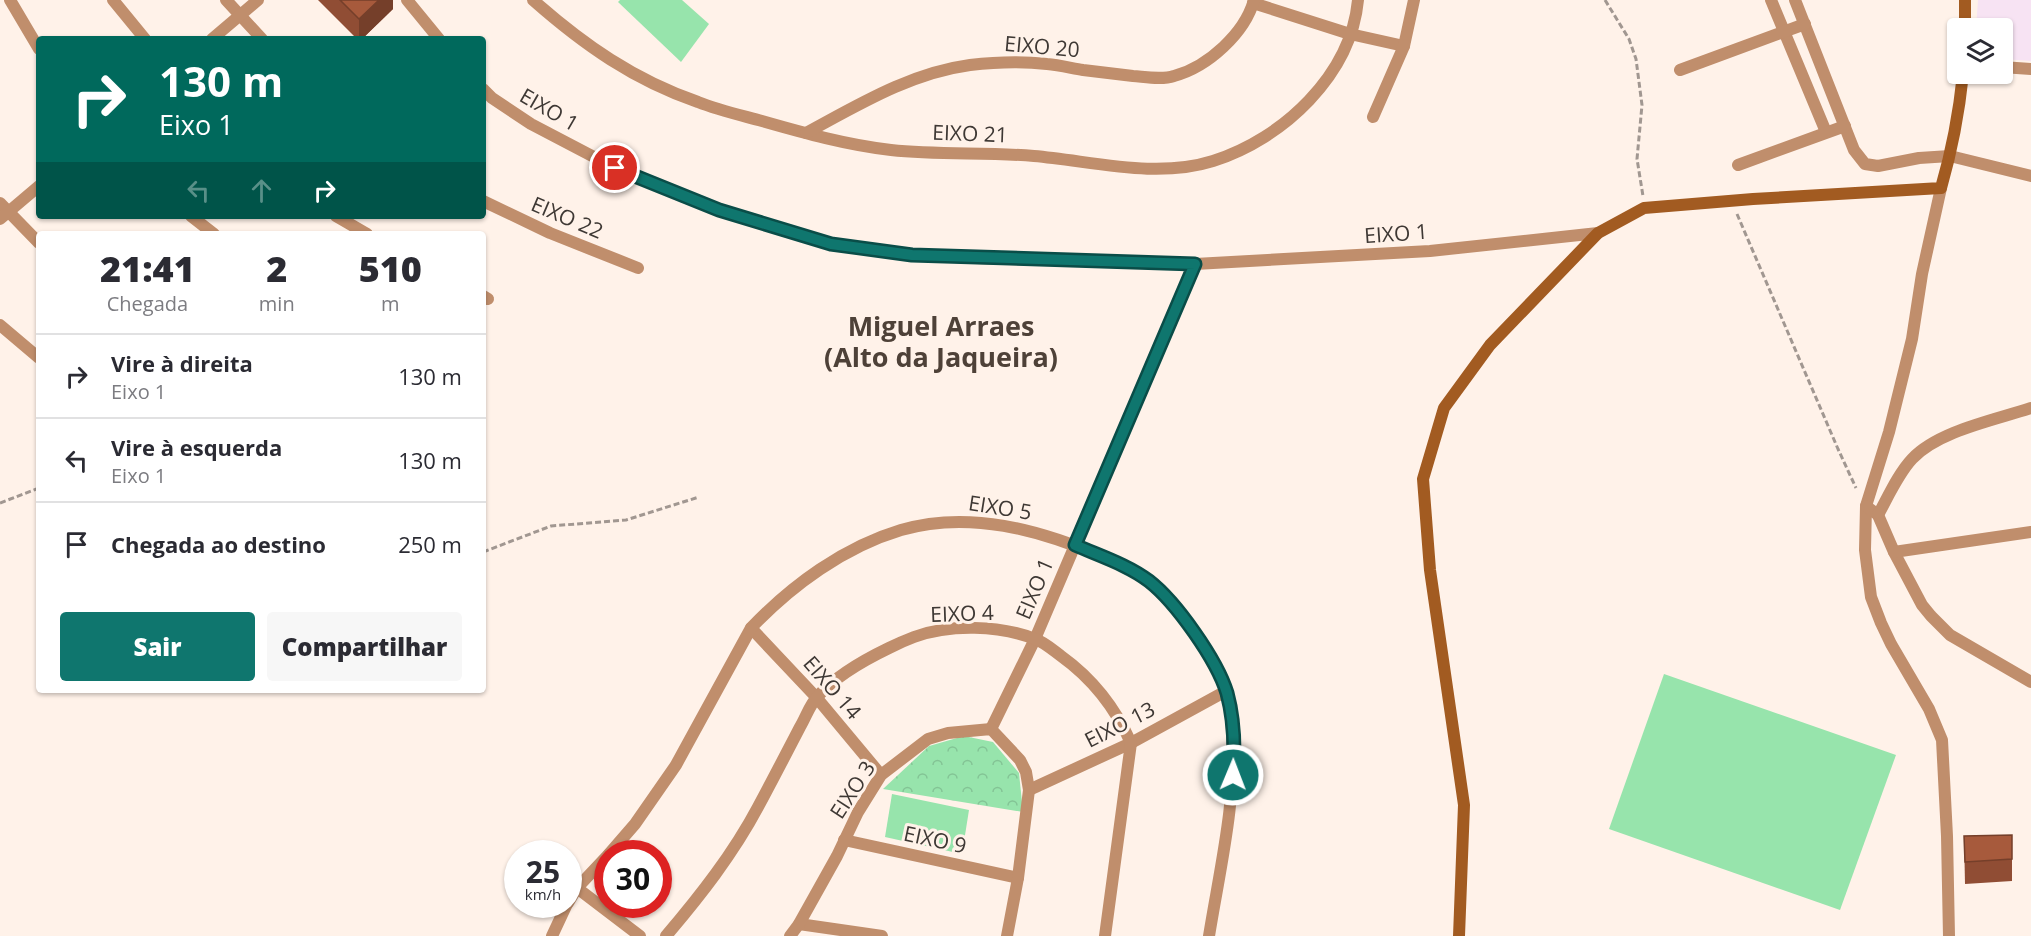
<!DOCTYPE html>
<html lang="pt">
<meta charset="utf-8">
<style>
:root{--surface:#fff;--page:#f7f7f7;--text:#2b2b33;--muted:#7c7c81;--line:#e1e1e2;--accent:#0f766e}
body{margin:0;font-family:"Open Sans",sans-serif;background:var(--page);color:var(--text);height:100vh;display:flex;flex-direction:column;font-size:22px;white-space:nowrap}
*{box-sizing:border-box;margin:0}
p{font-size:20px;color:var(--muted)}
.icon{flex:none;width:33px;height:33px;fill:none;stroke:currentColor;stroke-width:2;stroke-linecap:round;stroke-linejoin:round}
.map{position:relative;flex:1;overflow:hidden}
.details{position:absolute;left:36px;top:231px;width:450px;height:462px;display:flex;flex-direction:column;background:var(--surface);border-radius:6px;box-shadow:0 2px 4px #0004}
.details>*{flex:none}
.banner{position:absolute;left:36px;top:36px;width:450px;height:183px;border-radius:6px;box-shadow:0 2px 4px #0004;background:#00695c;color:#fff;overflow:hidden}
.tools{position:absolute;left:1947px;top:18px;display:grid;gap:12px}
.tools a{display:grid;place-items:center;width:66px;height:66px;border-radius:6px;background:var(--surface);box-shadow:0 2px 4px #0004;font-size:30px}
.speed{position:absolute;left:504px;top:840px;display:flex;gap:12px;font-size:30px;font-weight:700;text-align:center}
.speed>*{display:grid;place-content:center;width:78px;height:78px;border-radius:50%;background:var(--surface);box-shadow:0 2px 4px #0004;line-height:1}
.speed small{font-size:15px;font-weight:400}
.speed .limit{border:9px solid #d22;background:#fff;color:#111}
.pin{position:absolute;display:grid;place-items:center;width:51px;height:51px;color:#fff;margin:-26px;border:3px solid #fff;border-radius:50%;box-shadow:0 2px 6px #0007}
.me{position:absolute;width:66px;margin:-33px;rotate:1deg;stroke-linejoin:round;filter:drop-shadow(0 0 4px #0008)}
.turn{display:flex;align-items:center;gap:21px;height:126px;padding:0 24px;font-size:27px}
.turn .icon{width:78px;height:78px;stroke-width:2.5}
.turn b{display:block;font-size:42px;line-height:51px}
.lanes{display:flex;align-items:center;height:57px;padding:0 24px;background:#0003;justify-content:center;gap:30px;direction:ltr}
.lanes .off{opacity:.35}
.eta{display:flex;justify-content:space-evenly;align-items:center;height:102px;text-align:center}
.eta b{font-size:36px;font-weight:800;line-height:42px}
.primary-button{display:flex;gap:12px;margin-top:auto;padding:12px 24px}
.primary-button a{flex:1;height:69px;border-radius:6px;background:var(--accent);color:#fff;font-size:24px;font-weight:800;line-height:69px;text-align:center}
.primary-button a+a{background:var(--page);color:var(--text)}
ul{padding:0;list-style:none}
li{display:flex;align-items:center;gap:18px;height:84px;padding:0 24px;border-top:2px solid var(--line)}
li div{flex:1}
li b{display:block;font-size:22px}
li em{font-style:normal}
.map>svg:first-child{display:block}
.education{fill:#f7e3f3}
.grass{fill:#97e4ac}
.park{fill:url(#park-crowns)}
.lines{fill:none;stroke-linecap:round;stroke-linejoin:round}
.path{stroke:#a19791;stroke-width:3;stroke-dasharray:6 3;stroke-linecap:butt}
.street{stroke:#c08e6c;stroke-width:12}
.secondary{stroke:#a25b21;stroke-width:12}
.wall{fill:#904d34}
.shaded-wall{fill:#753f2a}
.building{fill:#a75a3c;stroke:#753f2a;stroke-width:1.5}
.route-casing{stroke:#0a4d48;stroke-width:15}
.route{stroke:#0f766e;stroke-width:10}
.labels{text-anchor:middle;stroke-width:6;stroke-linejoin:round;paint-order:stroke}
.street-label{font-size:21px;fill:#3e3834;stroke:#fff2e9}
.district-label{font-size:27px;font-weight:bold;fill:#4e4138;stroke:#fff2e9}
</style>
<div class="map">
<svg width="2031" height="936" viewBox="0 0 2031 936">
<defs>
<pattern id="park-crowns" width="20" height="18" patternUnits="userSpaceOnUse" patternTransform="scale(1.5)"><rect width="20" height="18" fill="#97e4ac"/><path d="M2 6a3 3 0 1 1 6 0M12 15a3 3 0 1 1 6 0" fill="none" stroke="#83c495"/></pattern>
</defs>
<rect width="100%" height="100%" fill="#fff2e9"/>
<path class="education" d="M 1978,0 L 2031,0 L 2031,61 L 2003,59 L 2002,28 L 1976,28 Z"/>
<g class="grass">
<path d="M 620,0 L 682,0 L 709,24 L 681,62 L 618,2 Z"/>
<path d="M 1664,674 L 1896,755 L 1840,910 L 1609,829 Z"/>
<path d="M 892,794 L 969,810 L 962,854 L 885,837 Z"/>
</g>
<path class="park" d="M 964,736 L 993,742 L 1019,773 L 1023,812 L 883,789 L 929,746 Z"/>
<g class="lines">
<g class="path">
<path d="M 1605,0 L 1629,39 L 1636,59 L 1642,105 L 1637,159 L 1643,196"/>
<path d="M 1737,214 L 1838,449 L 1856,488"/>
<path d="M 0,503 L 39,488"/>
<path d="M 483,552 L 551,526 L 626,520 L 699,497"/>
</g>
<g class="street">
<path d="M 10,0 L 39,49"/>
<path d="M 113,0 L 145,39"/>
<path d="M 226,0 L 262,39"/>
<path d="M 407,0 L 439,39"/>
<path d="M 533,0 C 584,45 634,80 698,102 C 718,110 740,115 762,121 C 804,133 847,145 891,150 C 939,155 986,152 1034,156 C 1092,161 1156,179 1213,161 C 1283,139 1351,75 1358,0"/>
<path d="M 1771,0 L 1826,132"/>
<path d="M 1795,0 L 1854,150 L 1865,164 L 1878,166 L 1919,158 L 1950,156 L 2031,176"/>
<path d="M 1253,3 L 1350,34 L 1404,46"/>
<path d="M 212,39 L 258,0"/>
<path d="M 2002,67 L 2031,69"/>
<path d="M 1680,70 L 1805,24"/>
<path d="M 483,89 L 492,98 L 531,124 L 615,168 L 719,210 L 831,244 L 866,249 L 912,255 L 976,258 L 1195,264 L 1430,251 L 1598,233"/>
<path d="M 1373,117 L 1404,46 L 1414,0"/>
<path d="M 806,133 C 858,105 910,73 970,65 C 995,62 1022,61 1047,64 C 1059,65 1071,68 1083,70 C 1100,72 1117,74 1133,76 C 1146,77 1162,80 1174,76 C 1208,67 1245,33 1254,0"/>
<path d="M 1738,165 L 1845,126"/>
<path d="M 1941,188 L 1922,274 L 1912,339 L 1889,432 L 1866,506 L 1865,550 L 1871,597 L 1881,623 L 1891,644 L 1929,709 L 1942,740 L 1947,836 L 1949,936"/>
<path d="M 483,201 L 550,233 L 638,268"/>
<path d="M 0,203 L 39,243"/>
<path d="M 191,216 L 214,234"/>
<path d="M 336,216 L 367,234"/>
<path d="M 0,219 L 39,186"/>
<path d="M 483,296 L 488,299"/>
<path d="M 0,325 L 39,358"/>
<path d="M 1866,506 L 1878,515 L 1894,552 L 1922,605 L 1931,616 L 1950,635 L 2031,682"/>
<path d="M 1878,515 C 1888,497 1898,474 1912,459 C 1938,431 1995,420 2031,408"/>
<path d="M 1894,552 L 2031,532"/>
<path d="M 751,628 L 816,697 L 881,775"/>
<path d="M 991,729 L 1035,639 L 1195,264"/>
<path d="M 1029,790 L 1131,743 L 1226,691"/>
<path d="M 844,840 L 1018,878"/>
<path d="M 609,854 L 635,824 L 676,765 L 751,628 C 792,585 844,547 901,530 C 969,510 1040,530 1103,557 C 1119,564 1138,572 1151,583 C 1183,611 1210,650 1226,690 C 1231,702 1231,716 1232,730 C 1237,799 1220,868 1209,936"/>
<path d="M 577,888 L 640,936"/>
<path d="M 568,903 L 577,888 L 608,855"/>
<path d="M 799,924 L 882,936"/>
<path d="M 552,936 L 567,904"/>
<path d="M 666,936 C 700,896 733,854 758,807 C 772,781 786,754 800,727 C 806,717 810,704 818,696 C 837,675 864,660 889,648 C 897,644 906,640 914,637 C 950,624 999,625 1035,639 C 1044,642 1053,650 1061,656 C 1093,679 1115,707 1131,743 L 1105,936"/>
<path d="M 790,936 L 799,924 L 837,856 L 858,812 L 881,775 L 928,739 L 948,733 L 991,729 L 1020,760 L 1026,772 L 1029,790 L 1018,878 L 1007,936"/>
</g>
<g class="secondary">
<path d="M 1965,28 L 1965,0"/>
<path d="M 1459,936 L 1464,805 L 1430,570 L 1423,479 L 1444,408 L 1490,345 L 1598,233 L 1644,208 L 1753,199 L 1941,188 C 1952,150 1959,113 1963,74"/>
</g>
</g>
<g class="wall">
<path d="M 318,0 L 393,0 L 393,9 L 362,39 L 357,39 Z"/>
<path d="M 2012,835 L 2012,881 L 1965,884 L 1964,836 Z"/>
</g>
<path class="shaded-wall" d="M 379,0 L 393,0 L 393,9 L 362,39 L 359,39 L 359,19 Z"/>
<g class="building">
<path d="M 340,0 L 379,0 L 359,19 Z"/>
<path d="M 2012,835 L 2012,859 L 1965,862 L 1964,836 Z"/>
</g>
<g class="lines">
<defs>
<path id="route" d="M 615,168 L 719,210 L 831,244 L 912,255 L 1195,264 L 1075,545 C 1100,556 1128,565 1149,581 C 1176,602 1217,660 1227,693 C 1234,719 1235,748 1233,775"/>
</defs>
<use href="#route" class="route-casing"/>
<use href="#route" class="route"/>
</g>
<g class="labels">
<g class="street-label">
<text transform="translate(1042 47) rotate(5)" y="7">EIXO 20</text>
<text transform="translate(549 110) rotate(30)" y="7">EIXO 1</text>
<text transform="translate(970 134) rotate(2)" y="7">EIXO 21</text>
<text transform="translate(567 218) rotate(23)" y="7">EIXO 22</text>
<text transform="translate(1396 234) rotate(-4)" y="7">EIXO 1</text>
<text transform="translate(1000 508) rotate(9)" y="7">EIXO 5</text>
<text transform="translate(1035 589) rotate(-67)" y="7">EIXO 1</text>
<text transform="translate(962 614) rotate(-2)" y="7">EIXO 4</text>
<text transform="translate(832 688) rotate(49)" y="7">EIXO 14</text>
<text transform="translate(1120 725) rotate(-27)" y="7">EIXO 13</text>
<text transform="translate(853 790) rotate(-57)" y="7">EIXO 3</text>
<text transform="translate(935 840) rotate(12)" y="7">EIXO 9</text>
</g>
<g class="district-label">
<text x="941" y="336">Miguel Arraes<tspan x="941" dy="31">(Alto da Jaqueira)</tspan></text>
</g>
</g>
</svg>
<div class="tools">
<a><svg class="icon" aria-label="layers" viewBox="0 0 24 24"><path d="M12 4l9 5-9 5-9-5zM3 14l9 5 9-5"/></svg></a>
</div>
<div class="speed"><div>25<small>km/h</small></div><div class="limit">30</div></div>
<div class="pin" style="left:615px;top:168px;background:#d93025"><svg class="icon" aria-label="arrive" viewBox="0 0 24 24"><path d="M6 21V4h12l-3 4 3 4H6"/></svg></div>
<svg class="me" style="left:1233px;top:775px" viewBox="-20 -20 40 40"><circle r="17" fill="#0f766e" stroke="#fff" stroke-width="3"/><path d="M0-11L8 9 0 5-8 9z" fill="#fff"/></svg>
<div class="banner">
<div class="turn"><svg class="icon" aria-label="right" viewBox="0 0 24 24"><path d="M7 20v-9h11M14 6l5 5-5 5"/></svg><div><b>130 m</b>Eixo 1</div></div>
<div class="lanes"><svg class="icon off" aria-label="left" viewBox="0 0 24 24"><path d="M17 20v-9H6M10 6l-5 5 5 5"/></svg><svg class="icon off" aria-label="ahead" viewBox="0 0 24 24"><path d="M12 20V5M6 11l6-6 6 6"/></svg><svg class="icon" aria-label="right" viewBox="0 0 24 24"><path d="M7 20v-9h11M14 6l5 5-5 5"/></svg></div>
</div>
<section class="details">
<div class="eta">
<div><b>21:41</b><p>Chegada</p></div>
<div><b>2</b><p>min</p></div>
<div><b>510</b><p>m</p></div>
</div>
<ul>
<li><svg class="icon" aria-label="right" viewBox="0 0 24 24"><path d="M7 20v-9h11M14 6l5 5-5 5"/></svg><div><b>Vire à direita</b><p>Eixo 1</p></div><em>130 m</em></li>
<li><svg class="icon" aria-label="left" viewBox="0 0 24 24"><path d="M17 20v-9H6M10 6l-5 5 5 5"/></svg><div><b>Vire à esquerda</b><p>Eixo 1</p></div><em>130 m</em></li>
<li><svg class="icon" aria-label="arrive" viewBox="0 0 24 24"><path d="M6 21V4h12l-3 4 3 4H6"/></svg><div><b>Chegada ao destino</b></div><em>250 m</em></li>
</ul>
<div class="primary-button"><a>Sair</a><a>Compartilhar</a></div>
</section>
</div>
